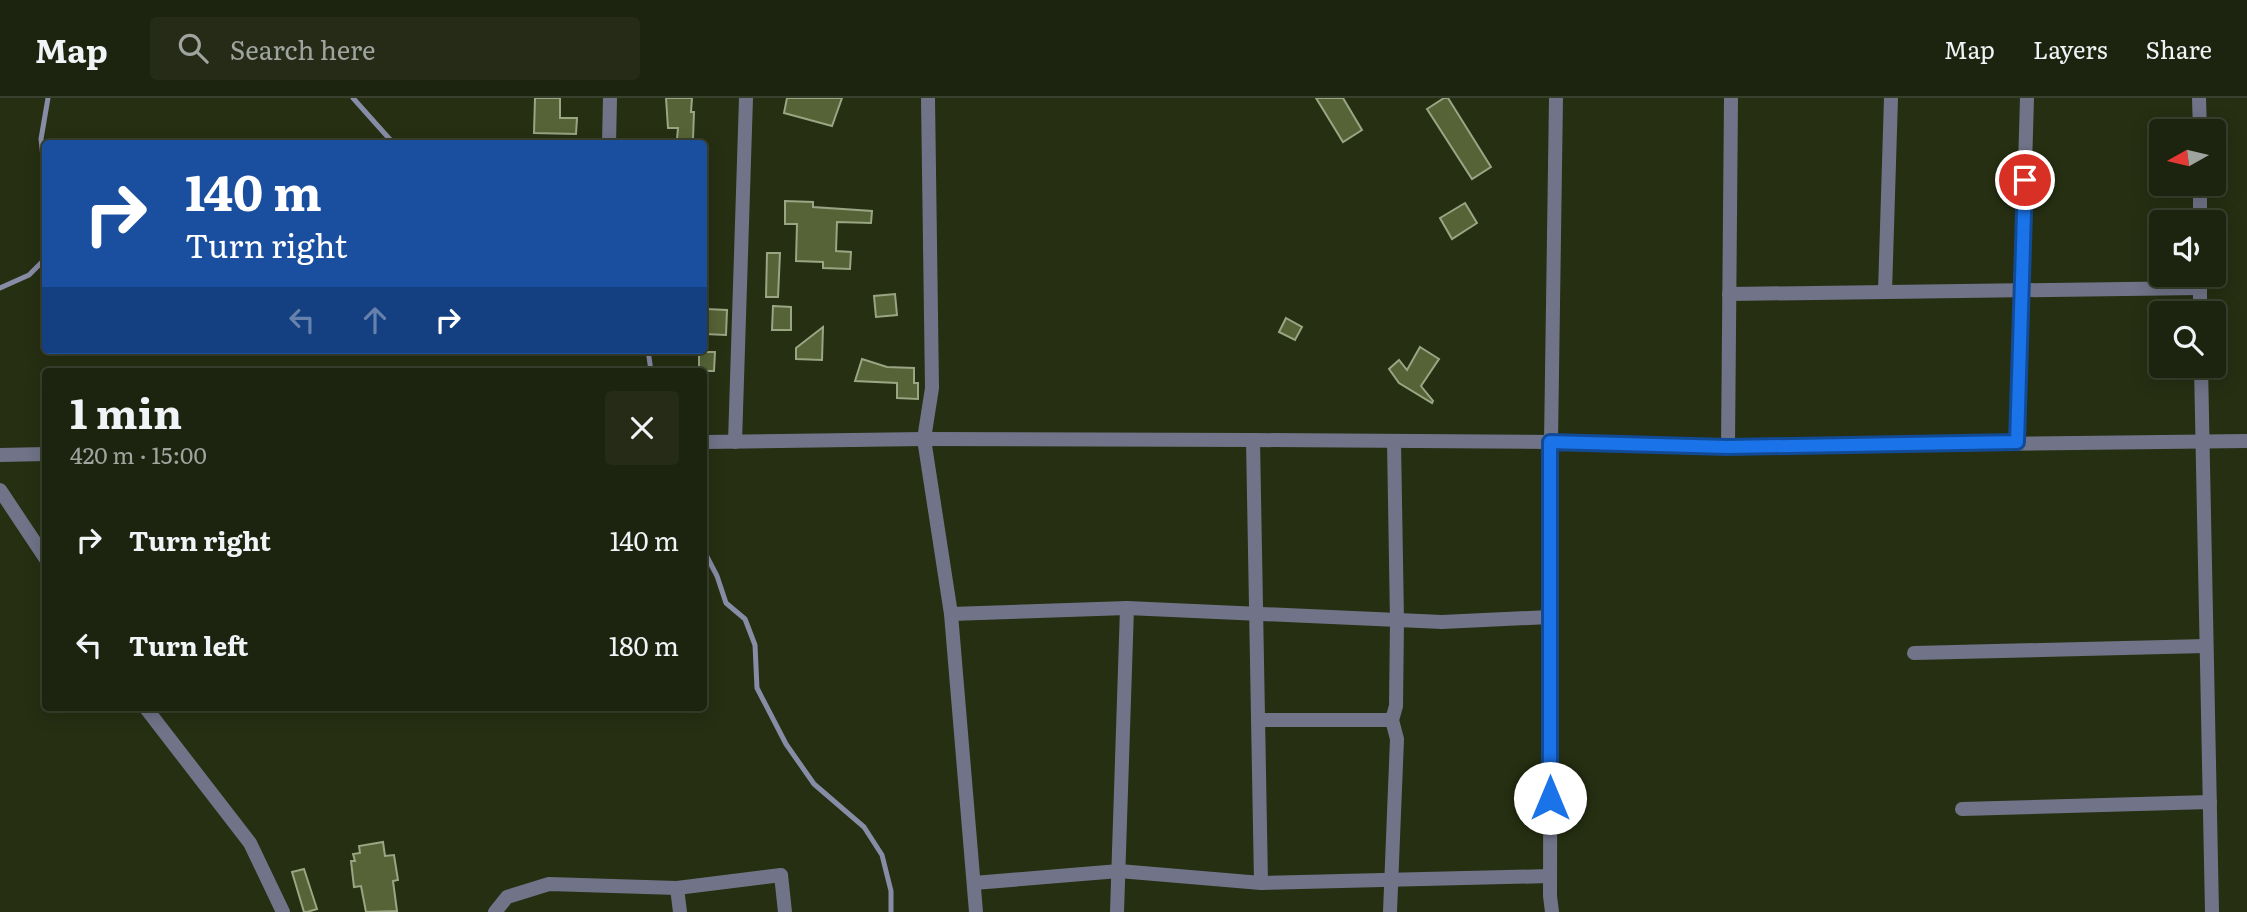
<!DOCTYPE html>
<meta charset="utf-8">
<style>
:root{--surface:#1c230e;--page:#252b17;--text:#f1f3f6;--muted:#a0a49e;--line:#3a402e}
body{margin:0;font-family:Literata,serif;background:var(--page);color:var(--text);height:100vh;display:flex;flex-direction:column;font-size:26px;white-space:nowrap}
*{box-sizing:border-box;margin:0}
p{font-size:23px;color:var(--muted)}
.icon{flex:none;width:38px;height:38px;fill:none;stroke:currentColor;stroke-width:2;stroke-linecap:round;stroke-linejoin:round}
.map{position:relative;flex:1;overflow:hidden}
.drawer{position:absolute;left:42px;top:270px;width:665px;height:343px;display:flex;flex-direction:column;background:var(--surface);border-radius:7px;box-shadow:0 4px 18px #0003,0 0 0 2px var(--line)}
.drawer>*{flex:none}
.guide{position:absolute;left:42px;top:42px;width:665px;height:214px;border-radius:7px;box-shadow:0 4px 18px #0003,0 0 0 2px var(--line);background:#1a4fa0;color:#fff;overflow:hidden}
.needle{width:46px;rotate:262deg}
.controls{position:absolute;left:2149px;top:21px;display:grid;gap:14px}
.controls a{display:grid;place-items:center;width:77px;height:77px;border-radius:7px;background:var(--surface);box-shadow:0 4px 18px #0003,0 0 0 2px var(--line);font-size:35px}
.pin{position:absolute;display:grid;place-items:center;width:60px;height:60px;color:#fff;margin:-30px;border:4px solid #fff;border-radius:50%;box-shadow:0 2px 7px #0007}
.me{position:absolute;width:77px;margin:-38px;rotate:0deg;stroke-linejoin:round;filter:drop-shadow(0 0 5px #0008)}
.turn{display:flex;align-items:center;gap:24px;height:147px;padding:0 28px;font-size:32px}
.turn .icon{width:91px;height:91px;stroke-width:2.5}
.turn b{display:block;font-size:49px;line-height:60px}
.lanes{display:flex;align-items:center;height:66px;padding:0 28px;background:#0003;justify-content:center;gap:35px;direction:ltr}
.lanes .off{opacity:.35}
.round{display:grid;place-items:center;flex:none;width:74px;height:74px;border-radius:7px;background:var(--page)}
.headline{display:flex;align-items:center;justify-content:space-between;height:119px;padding:0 28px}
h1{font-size:42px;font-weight:700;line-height:52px}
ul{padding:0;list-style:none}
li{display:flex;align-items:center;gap:21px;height:105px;padding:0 28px}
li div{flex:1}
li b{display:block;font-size:26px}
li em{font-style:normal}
header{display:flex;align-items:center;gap:42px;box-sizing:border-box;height:98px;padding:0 35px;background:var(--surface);border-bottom:2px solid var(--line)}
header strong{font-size:33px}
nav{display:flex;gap:38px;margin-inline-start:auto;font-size:24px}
.search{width:490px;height:63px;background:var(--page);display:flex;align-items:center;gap:18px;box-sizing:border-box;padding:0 24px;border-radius:7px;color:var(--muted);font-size:26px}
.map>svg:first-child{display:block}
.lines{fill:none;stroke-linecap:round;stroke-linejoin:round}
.stream{stroke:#878da6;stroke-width:5}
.building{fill:#556336;stroke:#9aa584;stroke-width:2}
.minor{stroke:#717488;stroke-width:14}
.route-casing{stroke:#114b97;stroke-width:18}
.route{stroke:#1a73e8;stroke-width:12}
</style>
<header>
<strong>Map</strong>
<div class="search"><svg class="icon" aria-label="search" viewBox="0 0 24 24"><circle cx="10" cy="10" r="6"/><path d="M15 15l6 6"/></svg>Search here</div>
<nav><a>Map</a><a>Layers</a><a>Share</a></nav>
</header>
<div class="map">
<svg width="2247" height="814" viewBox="0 0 2247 814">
<rect width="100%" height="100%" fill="#262f12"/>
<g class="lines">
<g class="stream">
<path d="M 353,0 L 394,46"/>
<path d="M 46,86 L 41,41 L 48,0"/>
<path d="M 0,190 L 29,177 L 46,160"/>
<path d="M 648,252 L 651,273"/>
<path d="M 704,453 L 717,478 L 726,505 L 745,521 L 755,547 L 757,590 L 786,646 L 814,686 L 864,729 L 882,757 L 891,793 L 891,814"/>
</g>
</g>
<g class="building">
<path d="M 535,0 L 560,0 L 560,20 L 577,20 L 576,36 L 534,35 Z"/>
<path d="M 666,0 L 692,0 L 691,14 L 694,14 L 693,41 L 677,41 L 678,30 L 668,30 Z"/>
<path d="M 787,0 L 842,0 L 832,28 L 784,15 Z"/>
<path d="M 1316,0 L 1343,0 L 1362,32 L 1343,44 Z"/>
<path d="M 1444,0 L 1448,0 L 1491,69 L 1472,81 L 1427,11 Z"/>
<path d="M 785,103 L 813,104 L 813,109 L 872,113 L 871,125 L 837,124 L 836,153 L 851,154 L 850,171 L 823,170 L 823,164 L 796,163 L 797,126 L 785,126 Z"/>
<path d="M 1465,105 L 1477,125 L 1452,141 L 1440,120 Z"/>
<path d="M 767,155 L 780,155 L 778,199 L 766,199 Z"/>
<path d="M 895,196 L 897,217 L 876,219 L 874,198 Z"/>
<path d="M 773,208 L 791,209 L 791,232 L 772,232 Z"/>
<path d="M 706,211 L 727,212 L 726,237 L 705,236 Z"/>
<path d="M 1286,220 L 1302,229 L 1295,242 L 1279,234 Z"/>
<path d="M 823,229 L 822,262 L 796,261 L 796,250 Z"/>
<path d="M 1420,249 L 1439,261 L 1421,288 L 1433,303 L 1432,305 L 1399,285 L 1389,271 L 1399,262 L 1407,272 Z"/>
<path d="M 699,254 L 715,254 L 714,273 L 699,273 Z"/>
<path d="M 862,261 L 887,269 L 914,270 L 914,285 L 918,285 L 918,301 L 897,300 L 897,285 L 855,283 Z"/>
<path d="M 383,744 L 385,758 L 394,757 L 398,782 L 393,783 L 397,813 L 366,814 L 361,788 L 354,789 L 351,763 L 355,763 L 353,756 L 360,755 L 359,748 Z"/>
<path d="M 304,771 L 317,811 L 307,814 L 304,814 L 292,774 Z"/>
</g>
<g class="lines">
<g class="minor">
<path d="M 928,0 L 932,290 L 924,341 L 951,516 L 976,814"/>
<path d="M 2199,0 L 2200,33"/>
<path d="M 609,46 L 610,0"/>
<path d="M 2200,86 L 2200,124"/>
<path d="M 2200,177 L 2200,215"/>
<path d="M 1885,194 L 1891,0"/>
<path d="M 1729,196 L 2200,190"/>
<path d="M 2201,268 L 2212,814"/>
<path d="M 1253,342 L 1261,785"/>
<path d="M 704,344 L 924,341 L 1253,342 L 1551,344 L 1728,349 L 2247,343"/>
<path d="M 735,344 L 746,0"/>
<path d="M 2017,344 L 2027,0"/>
<path d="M 1728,349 L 1731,0"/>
<path d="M 0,357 L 46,356"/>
<path d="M 0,392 L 46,461"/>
<path d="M 951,516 L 1127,510 L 1442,524 L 1550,519"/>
<path d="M 1914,555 L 2206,548"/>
<path d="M 145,609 L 250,745 L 283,814"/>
<path d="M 1259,622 L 1392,622"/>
<path d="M 1962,711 L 2210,704"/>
<path d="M 974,785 L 1119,773 L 1261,785 L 1550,778"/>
<path d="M 677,790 L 680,814"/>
<path d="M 495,814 L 507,799 L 549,786 L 677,790 L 781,777 L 785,814"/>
<path d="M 1117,814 L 1127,510"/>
<path d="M 1390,814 L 1397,641 L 1392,622 L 1396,608 L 1397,523 L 1394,343"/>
<path d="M 1552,814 L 1550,798 L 1551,344 L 1556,0"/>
</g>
</g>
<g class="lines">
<defs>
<path id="route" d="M 1550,700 L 1550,344 L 1728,349 L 2017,344 L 2025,82"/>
</defs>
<use href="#route" class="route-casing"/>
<use href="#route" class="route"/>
</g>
</svg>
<div class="controls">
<a><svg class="needle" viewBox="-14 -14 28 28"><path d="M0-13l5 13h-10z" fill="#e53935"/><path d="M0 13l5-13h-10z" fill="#a0a49e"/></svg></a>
<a><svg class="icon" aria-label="sound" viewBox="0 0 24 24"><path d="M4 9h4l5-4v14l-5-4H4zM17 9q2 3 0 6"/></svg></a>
<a><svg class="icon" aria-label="search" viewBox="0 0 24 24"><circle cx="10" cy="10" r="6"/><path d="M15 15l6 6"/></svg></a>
</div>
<div class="pin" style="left:2025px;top:82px;background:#d93025"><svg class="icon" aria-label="arrive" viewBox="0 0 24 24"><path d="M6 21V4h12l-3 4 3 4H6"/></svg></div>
<svg class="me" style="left:1550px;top:700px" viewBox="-20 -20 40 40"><circle r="19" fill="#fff"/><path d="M0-13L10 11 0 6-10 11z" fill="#1a73e8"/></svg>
<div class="guide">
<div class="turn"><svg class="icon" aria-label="right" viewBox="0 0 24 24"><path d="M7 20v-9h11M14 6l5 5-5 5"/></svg><div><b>140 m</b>Turn right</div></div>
<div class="lanes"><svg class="icon off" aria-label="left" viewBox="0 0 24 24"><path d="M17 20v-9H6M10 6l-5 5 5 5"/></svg><svg class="icon off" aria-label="ahead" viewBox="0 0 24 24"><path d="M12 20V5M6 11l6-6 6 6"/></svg><svg class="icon" aria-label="right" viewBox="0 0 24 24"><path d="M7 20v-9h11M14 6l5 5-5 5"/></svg></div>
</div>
<section class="drawer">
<div class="headline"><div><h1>1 min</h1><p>420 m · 15:00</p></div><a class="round"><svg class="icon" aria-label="close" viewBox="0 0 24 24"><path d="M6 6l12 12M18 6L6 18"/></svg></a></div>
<ul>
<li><svg class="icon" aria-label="right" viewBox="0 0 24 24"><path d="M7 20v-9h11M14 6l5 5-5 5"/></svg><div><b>Turn right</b></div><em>140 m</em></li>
<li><svg class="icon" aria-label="left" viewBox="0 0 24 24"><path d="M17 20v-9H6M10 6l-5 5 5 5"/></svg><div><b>Turn left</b></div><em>180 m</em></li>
</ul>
</section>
</div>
